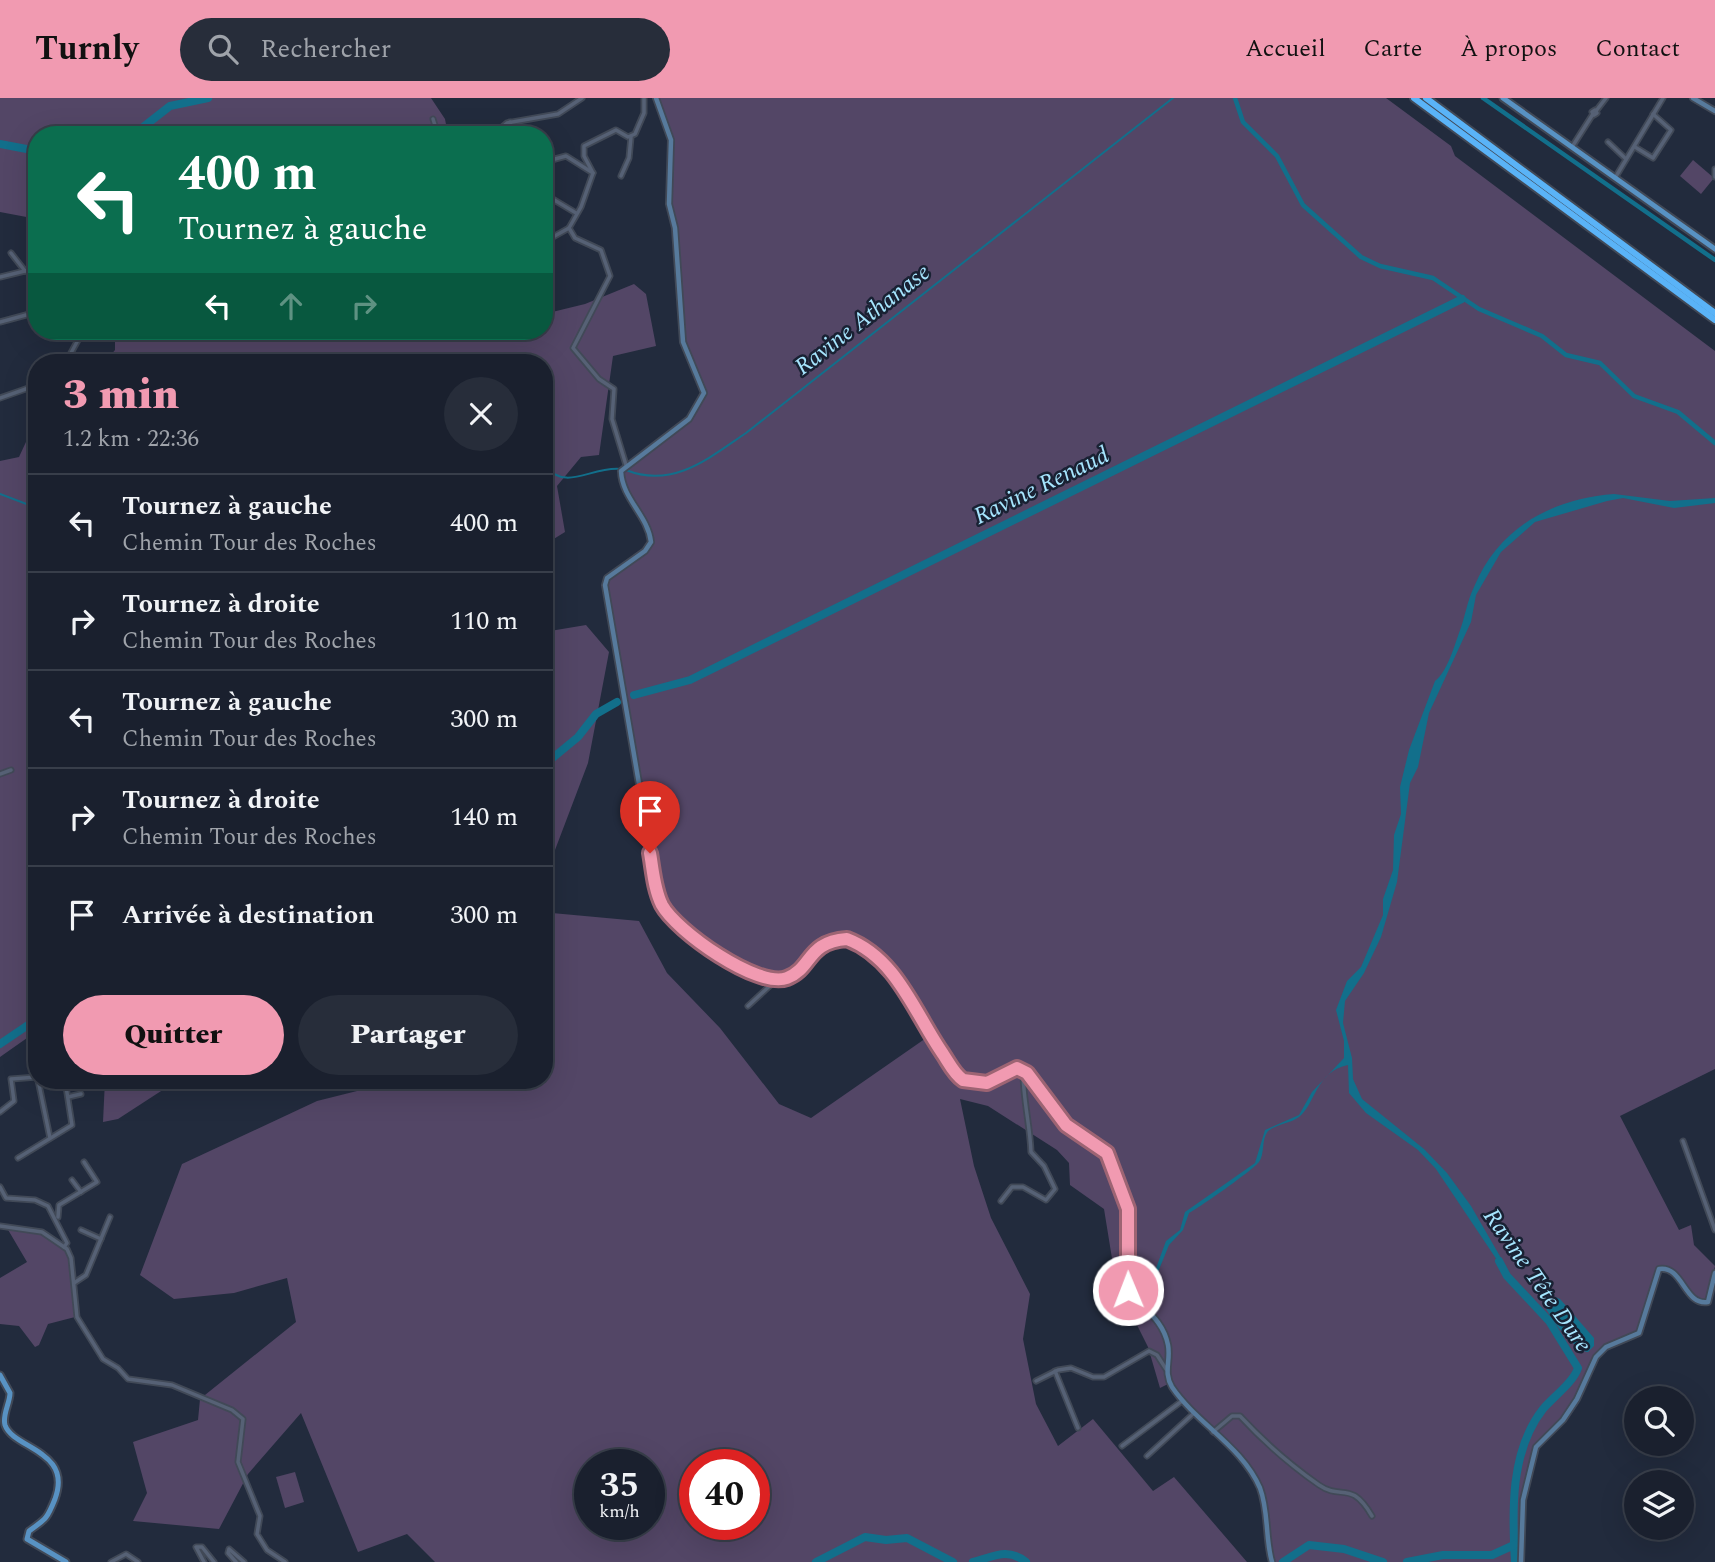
<!DOCTYPE html>
<html lang="fr">
<meta charset="utf-8">
<style>
:root{--surface:#1a202e;--page:#272d3a;--text:#f1f3f6;--muted:#9fa3aa;--line:#383e4a;--accent:#f19ab1}
body{margin:0;font-family:Spectral,serif;background:var(--page);color:var(--text);height:100vh;display:flex;flex-direction:column;font-size:26px;white-space:nowrap}
*{box-sizing:border-box;margin:0}
p{font-size:23px;color:var(--muted)}
.icon{flex:none;width:38px;height:38px;fill:none;stroke:currentColor;stroke-width:2;stroke-linecap:round;stroke-linejoin:round}
.map{position:relative;flex:1;overflow:hidden}
.details{position:absolute;left:28px;top:256px;width:525px;height:735px;display:flex;flex-direction:column;background:var(--surface);border-radius:28px;box-shadow:0 7px 28px #0002,0 0 0 2px var(--line)}
.details>*{flex:none}
.hud{position:absolute;left:28px;top:28px;width:525px;height:214px;border-radius:28px;box-shadow:0 7px 28px #0002,0 0 0 2px var(--line);background:#0b6e4f;color:#fff;overflow:hidden}
.tools{position:absolute;left:1624px;top:1288px;display:grid;gap:14px}
.tools a{display:grid;place-items:center;width:70px;height:70px;border-radius:50%;background:var(--surface);box-shadow:0 7px 28px #0002,0 0 0 2px var(--line);font-size:35px}
.speed{position:absolute;left:574px;top:1351px;display:flex;gap:14px;font-size:35px;font-weight:700;text-align:center}
.speed>*{display:grid;place-content:center;width:91px;height:91px;border-radius:50%;background:var(--surface);box-shadow:0 7px 28px #0002,0 0 0 2px var(--line);line-height:1}
.speed small{font-size:18px;font-weight:400}
.speed .limit{border:10px solid #d22;background:#fff;color:#111}
.pin{position:absolute;display:grid;place-items:center;width:60px;height:60px;color:#fff;margin:-72px -30px;border-radius:50% 50% 50% 0;rotate:-45deg;box-shadow:0 0 7px #0007}
.pin .icon{rotate:45deg}
.me{position:absolute;width:77px;margin:-38px;rotate:359deg;stroke-linejoin:round;filter:drop-shadow(0 0 5px #0008)}
.turn{display:flex;align-items:center;gap:24px;height:147px;padding:0 35px;font-size:32px}
.turn .icon{width:91px;height:91px;stroke-width:2.5}
.turn b{display:block;font-size:49px;line-height:60px}
.lanes{display:flex;align-items:center;height:66px;padding:0 35px;background:#0003;justify-content:center;gap:35px;direction:ltr}
.lanes .off{opacity:.35}
.round{display:grid;place-items:center;flex:none;width:74px;height:74px;border-radius:37px;background:var(--page)}
.headline{display:flex;align-items:center;justify-content:space-between;height:119px;padding:0 35px}
h1{font-size:42px;font-weight:800;line-height:52px;color:var(--accent)}
.button{display:flex;gap:14px;margin-top:auto;padding:14px 35px}
.button a{flex:1;height:80px;border-radius:42px;background:var(--accent);color:#111;font-size:28px;font-weight:800;line-height:80px;text-align:center}
.button a+a{background:var(--page);color:var(--text)}
ul{padding:0;list-style:none}
li{display:flex;align-items:center;gap:21px;height:98px;padding:0 35px;border-top:2px solid var(--line)}
li div{flex:1}
li b{display:block;font-size:26px}
li em{font-style:normal}
header{display:flex;align-items:center;gap:42px;box-sizing:border-box;height:98px;padding:0 35px;background:var(--accent);color:#111}
header strong{font-size:33px}
nav{display:flex;gap:38px;margin-inline-start:auto;font-size:24px}
.search{width:490px;height:63px;background:var(--page);display:flex;align-items:center;gap:18px;box-sizing:border-box;padding:0 24px;border-radius:38px;color:var(--muted);font-size:26px}
.map>svg:first-child{display:block}
.green{fill:#534666;fill-rule:evenodd}
.water{fill:#126f8b}
.lines{fill:none;stroke-linecap:round;stroke-linejoin:round}
.stream{stroke:#126f8b;stroke-width:2}
.canal{stroke:#126f8b;stroke-width:4.5}
.river{stroke:#126f8b;stroke-width:8}
.street-casing{stroke:#414957;stroke-width:7}
.secondary-casing{stroke:#414957;stroke-width:8}
.primary-casing{stroke:#414957;stroke-width:9}
.highway-casing{stroke:#414957;stroke-width:10}
.street{stroke:#566175;stroke-width:3.5}
.secondary{stroke:#577a9c;stroke-width:4.5}
.primary{stroke:#5892c3;stroke-width:5}
.highway{stroke:#5ab3f7;stroke-width:6}
.route-casing{stroke:#9d6473;stroke-width:18}
.route{stroke:#f19ab1;stroke-width:12}
.labels{text-anchor:middle;stroke-width:5;stroke-linejoin:round;paint-order:stroke}
.water-label{font-size:24px;font-style:italic;fill:#a6e5fe;stroke:#192133}
</style>
<header>
<strong>Turnly</strong>
<div class="search"><svg class="icon" aria-label="search" viewBox="0 0 24 24"><circle cx="10" cy="10" r="6"/><path d="M15 15l6 6"/></svg>Rechercher</div>
<nav><a>Accueil</a><a>Carte</a><a>À propos</a><a>Contact</a></nav>
</header>
<div class="map">
<svg width="1715" height="1464" viewBox="0 0 1715 1464">
<rect width="100%" height="100%" fill="#222b3d"/>
<g class="green">
<path d="M 0,0 L 431,0 L 445,21 L 448,37 L 37,37 L 37,121 L 0,114 Z"/>
<path d="M 656,0 L 1386,0 L 1451,48 L 1455,58 L 1715,253 L 1715,971 L 1620,1018 L 1679,1132 L 1691,1127 L 1694,1147 L 1715,1168 L 1708,1204 C 1686,1199 1681,1177 1659,1171 L 1639,1235 C 1587,1258 1602,1258 1576,1302 C 1566,1320 1550,1331 1538,1348 C 1522,1370 1522,1435 1521,1464 L 1272,1464 L 1260,1391 L 1241,1361 L 1194,1315 L 1170,1285 L 1160,1290 L 1148,1249 L 1116,1185 L 1104,1111 L 1070,1087 L 1069,1065 L 1057,1052 L 988,1008 L 960,1001 L 974,1068 L 991,1120 L 1030,1196 L 1023,1241 L 1036,1306 L 1058,1348 L 1093,1321 L 1153,1393 L 1174,1379 L 1247,1464 L 435,1464 L 407,1436 L 358,1454 L 301,1315 L 248,1376 L 219,1431 L 133,1423 L 147,1395 L 133,1344 L 198,1322 L 200,1301 L 296,1224 L 287,1180 L 234,1195 L 174,1201 L 140,1177 L 182,1066 L 317,1003 L 365,991 L 365,982 L 544,982 L 544,534 L 586,527 L 609,554 L 588,665 L 555,752 L 552,815 L 639,823 L 667,875 L 720,930 L 779,1006 L 811,1020 L 929,938 C 913,904 869,820 822,847 C 808,854 801,872 787,880 L 763,880 L 710,851 L 672,820 L 657,791 L 605,483 L 650,448 C 649,421 627,402 621,373 L 689,321 L 704,290 L 686,255 L 675,130 L 669,106 L 671,42 ZM 590,1367 L 649,1367 L 649,1426 L 590,1426 ZM 695,1367 L 754,1367 L 754,1426 L 695,1426 Z"/>
<path d="M 1693,62 L 1714,80 L 1701,96 L 1680,78 Z"/>
<path d="M 634,186 L 646,196 L 656,248 L 613,258 L 599,357 L 581,359 L 557,388 L 565,434 L 544,447 L 544,264 L 105,264 L 115,252 L 115,233 L 544,233 L 544,216 L 585,206 Z"/>
<path d="M 37,328 L 37,933 L 0,959 L 0,363 L 19,359 L 32,331 Z"/>
<path d="M 105,982 L 178,982 L 118,1021 L 103,1024 Z"/>
<path d="M 7,1130 L 42,1134 L 70,1155 L 75,1219 L 48,1226 L 39,1247 L 35,1249 L 19,1228 L 0,1226 L 0,1180 L 27,1164 Z"/>
<path d="M 295,1374 L 304,1404 L 285,1410 L 276,1379 Z"/>
</g>
<g class="water">
<path d="M 1614,396 L 1670,403 L 1715,400 L 1715,405 L 1674,410 L 1623,400 L 1607,403 L 1535,424 L 1501,454 L 1476,497 L 1471,524 L 1429,615 L 1418,669 L 1410,685 L 1397,784 L 1381,839 L 1364,875 L 1345,903 L 1343,925 L 1352,960 L 1353,981 L 1362,1001 L 1424,1051 L 1447,1075 L 1471,1108 L 1501,1160 L 1503,1171 L 1436,1071 L 1418,1052 L 1366,1015 L 1349,995 L 1348,967 C 1316,973 1315,1007 1299,1019 C 1289,1026 1277,1026 1268,1033 C 1261,1042 1265,1056 1259,1064 C 1253,1072 1199,1110 1189,1115 L 1183,1132 L 1169,1147 L 1158,1174 L 1141,1194 L 1155,1173 L 1166,1143 L 1180,1132 L 1185,1114 L 1255,1065 L 1265,1032 L 1299,1017 L 1312,994 L 1344,960 L 1344,943 L 1336,912 L 1347,883 L 1361,869 L 1383,817 L 1383,801 L 1393,772 L 1394,737 L 1401,716 L 1400,689 L 1409,652 L 1435,583 C 1447,574 1454,549 1459,535 C 1465,520 1467,503 1474,489 C 1499,429 1552,401 1614,396 Z"/>
<path d="M 1555,1199 L 1560,1201 L 1594,1240 L 1594,1248 L 1588,1254 C 1577,1255 1547,1218 1545,1207 Z"/>
</g>
<g class="lines">
<g class="stream">
<path d="M 544,368 C 568,394 590,368 621,371"/>
<path d="M 626,372 C 673,391 709,360 746,335 L 1173,0"/>
<path d="M 0,396 L 37,410"/>
</g>
<g class="canal">
<path d="M 1235,0 L 1243,24 L 1277,58 L 1303,107 L 1361,159 L 1380,168 L 1433,180 L 1479,211 L 1542,238 L 1566,257 L 1600,265 L 1634,298 L 1678,314 L 1715,345"/>
<path d="M 1483,0 L 1715,162"/>
</g>
<g class="river">
<path d="M 133,37 L 170,8 L 208,0"/>
<path d="M 0,46 L 37,53"/>
<path d="M 634,597 L 690,582 L 1462,201"/>
<path d="M 544,667 L 578,639 L 596,616 L 617,604"/>
<path d="M 0,946 L 37,921"/>
<path d="M 1499,1163 L 1507,1178 L 1549,1223 L 1578,1270 C 1573,1285 1553,1299 1543,1311 C 1510,1353 1512,1414 1515,1464"/>
<path d="M 816,1464 L 865,1439 L 886,1442 L 907,1440 L 953,1464"/>
<path d="M 973,1464 C 993,1459 1007,1449 1026,1464"/>
<path d="M 1283,1464 L 1309,1447 L 1344,1451 L 1383,1464"/>
<path d="M 1407,1464 L 1443,1457 L 1492,1457 L 1514,1447"/>
</g>
<defs>
<g id="street">
<path d="M 1595,12 L 1597,15 L 1594,17 L 1592,14 Z"/>
<path d="M 1596,13 L 1606,0"/>
<path d="M 433,21 L 438,37"/>
<path d="M 510,24 L 512,37"/>
<path d="M 493,37 L 507,25 L 558,16 L 582,0"/>
<path d="M 1608,44 L 1626,61"/>
<path d="M 1572,49 L 1593,16"/>
<path d="M 1635,49 L 1653,60 L 1671,32 L 1653,16"/>
<path d="M 544,64 L 566,58 L 593,75"/>
<path d="M 1715,71 L 1715,79"/>
<path d="M 621,78 L 629,60 L 631,39"/>
<path d="M 544,80 L 551,100 L 576,115"/>
<path d="M 1615,80 L 1663,0"/>
<path d="M 544,144 L 569,130"/>
<path d="M 11,155 L 25,173"/>
<path d="M 0,179 L 37,170"/>
<path d="M 0,224 L 37,214"/>
<path d="M 66,264 L 83,233"/>
<path d="M 0,300 L 37,287"/>
<path d="M 626,367 L 612,321 L 614,291 L 599,281 L 573,250 L 610,178 L 601,152 L 575,140 L 569,130 L 581,109 L 593,75 L 584,58 L 584,48 L 616,32 L 628,39 L 635,36 L 644,15 L 644,0"/>
<path d="M 0,676 L 11,672"/>
<path d="M 748,908 L 775,883"/>
<path d="M 35,970 L 37,978"/>
<path d="M 38,982 L 50,1040"/>
<path d="M 68,999 L 81,996"/>
<path d="M 0,1014 L 14,1003 L 11,981 L 37,979"/>
<path d="M 1683,1043 L 1715,1132"/>
<path d="M 18,1060 L 72,1027 L 65,982"/>
<path d="M 72,1082 L 81,1094"/>
<path d="M 0,1089 L 6,1100 L 35,1102 L 48,1108 L 67,1145 L 64,1149"/>
<path d="M 1001,1103 L 1012,1089 L 1023,1089 L 1046,1102 L 1055,1091 L 1044,1068 L 1031,1054 C 1030,1027 1023,1001 1023,973"/>
<path d="M 58,1119 L 59,1107 L 97,1084 L 84,1064"/>
<path d="M 0,1128 L 42,1134 L 67,1151 L 71,1160 L 77,1219 L 103,1261 L 118,1270 L 128,1281 L 172,1287 L 232,1312 L 243,1321 L 238,1364 L 260,1418 L 257,1436 L 267,1452 L 285,1464"/>
<path d="M 81,1132 L 101,1141"/>
<path d="M 74,1185 L 86,1177 L 110,1119"/>
<path d="M 1055,1273 L 1078,1330"/>
<path d="M 1036,1283 L 1058,1272 L 1071,1270 L 1093,1279 L 1104,1279 L 1149,1253 L 1157,1257 L 1166,1271"/>
<path d="M 1213,1334 L 1232,1318 L 1240,1318 C 1265,1345 1289,1366 1319,1387 C 1342,1403 1350,1381 1372,1418"/>
<path d="M 1122,1348 L 1182,1303"/>
<path d="M 1147,1358 L 1194,1315"/>
<path d="M 111,1464 L 126,1456 L 138,1464"/>
<path d="M 204,1464 L 196,1449 L 202,1449 L 214,1464"/>
<path d="M 236,1464 L 228,1455 L 229,1451 L 244,1464"/>
</g>
<g id="secondary">
<path d="M 656,0 L 671,42 L 669,106 L 675,130 L 683,244 L 704,295 L 689,321 L 621,373 C 622,401 648,417 651,444 L 645,453 L 607,480 L 605,487 L 657,791 C 660,802 664,811 671,820 C 689,840 759,890 786,880 C 813,871 816,828 856,844 C 876,853 901,882 911,901 C 916,909 917,918 921,925 C 932,944 946,961 958,979 C 980,996 999,974 1021,970 L 1067,1027 L 1107,1055 L 1128,1111 L 1128,1192 C 1143,1211 1163,1221 1168,1247 C 1171,1263 1163,1274 1172,1289 C 1197,1326 1242,1348 1260,1390 C 1269,1414 1265,1440 1272,1464"/>
<path d="M 1693,0 L 1715,13"/>
<path d="M 1521,1464 L 1523,1402 L 1536,1349 L 1563,1322 L 1577,1301 L 1596,1259 L 1606,1249 L 1639,1235 L 1659,1171 C 1683,1167 1684,1208 1708,1204 L 1715,1175"/>
</g>
<g id="primary">
<path d="M 1503,0 L 1715,151"/>
<path d="M 0,1277 L 10,1295 C 10,1305 2,1317 5,1327 C 13,1351 73,1352 55,1401 C 47,1421 46,1421 29,1433 L 27,1441 L 66,1464"/>
</g>
<g id="highway">
<path d="M 1414,0 L 1715,222"/>
<path d="M 1426,0 L 1715,215"/>
</g>
</defs>
<use href="#street" class="street-casing"/>
<use href="#secondary" class="secondary-casing"/>
<use href="#primary" class="primary-casing"/>
<use href="#highway" class="highway-casing"/>
<use href="#street" class="street"/>
<use href="#secondary" class="secondary"/>
<use href="#primary" class="primary"/>
<use href="#highway" class="highway"/>
</g>
<g class="lines">
<defs>
<path id="route" d="M 650,755 C 653,772 654,791 662,807 C 676,833 758,891 787,880 C 813,870 806,844 847,841 C 897,860 915,916 943,956 C 949,965 954,976 963,982 L 987,985 L 1017,970 L 1027,975 L 1066,1027 L 1107,1055 L 1128,1111 L 1128,1192"/>
</defs>
<use href="#route" class="route-casing"/>
<use href="#route" class="route"/>
</g>
<g class="labels">
<g class="water-label">
<text transform="translate(862 221) rotate(-38)" y="8">Ravine Athanase</text>
<text transform="translate(1041 387) rotate(-26)" y="8">Ravine Renaud</text>
<text transform="translate(1538 1182) rotate(55)" y="8">Ravine Tête Dure</text>
</g>
</g>
</svg>
<div class="tools">
<a><svg class="icon" aria-label="search" viewBox="0 0 24 24"><circle cx="10" cy="10" r="6"/><path d="M15 15l6 6"/></svg></a>
<a><svg class="icon" aria-label="layers" viewBox="0 0 24 24"><path d="M12 4l9 5-9 5-9-5zM3 14l9 5 9-5"/></svg></a>
</div>
<div class="speed"><div>35<small>km/h</small></div><div class="limit">40</div></div>
<div class="pin" style="left:650px;top:755px;background:#d93025"><svg class="icon" aria-label="arrive" viewBox="0 0 24 24"><path d="M6 21V4h12l-3 4 3 4H6"/></svg></div>
<svg class="me" style="left:1128px;top:1192px" viewBox="-20 -20 40 40"><circle r="17" fill="#f19ab1" stroke="#fff" stroke-width="3"/><path d="M0-11L8 9 0 5-8 9z" fill="#fff"/></svg>
<div class="hud">
<div class="turn"><svg class="icon" aria-label="left" viewBox="0 0 24 24"><path d="M17 20v-9H6M10 6l-5 5 5 5"/></svg><div><b>400 m</b>Tournez à gauche</div></div>
<div class="lanes"><svg class="icon" aria-label="left" viewBox="0 0 24 24"><path d="M17 20v-9H6M10 6l-5 5 5 5"/></svg><svg class="icon off" aria-label="ahead" viewBox="0 0 24 24"><path d="M12 20V5M6 11l6-6 6 6"/></svg><svg class="icon off" aria-label="right" viewBox="0 0 24 24"><path d="M7 20v-9h11M14 6l5 5-5 5"/></svg></div>
</div>
<section class="details">
<div class="headline"><div><h1>3 min</h1><p>1.2 km · 22:36</p></div><a class="round"><svg class="icon" aria-label="close" viewBox="0 0 24 24"><path d="M6 6l12 12M18 6L6 18"/></svg></a></div>
<ul>
<li><svg class="icon" aria-label="left" viewBox="0 0 24 24"><path d="M17 20v-9H6M10 6l-5 5 5 5"/></svg><div><b>Tournez à gauche</b><p>Chemin Tour des Roches</p></div><em>400 m</em></li>
<li><svg class="icon" aria-label="right" viewBox="0 0 24 24"><path d="M7 20v-9h11M14 6l5 5-5 5"/></svg><div><b>Tournez à droite</b><p>Chemin Tour des Roches</p></div><em>110 m</em></li>
<li><svg class="icon" aria-label="left" viewBox="0 0 24 24"><path d="M17 20v-9H6M10 6l-5 5 5 5"/></svg><div><b>Tournez à gauche</b><p>Chemin Tour des Roches</p></div><em>300 m</em></li>
<li><svg class="icon" aria-label="right" viewBox="0 0 24 24"><path d="M7 20v-9h11M14 6l5 5-5 5"/></svg><div><b>Tournez à droite</b><p>Chemin Tour des Roches</p></div><em>140 m</em></li>
<li><svg class="icon" aria-label="arrive" viewBox="0 0 24 24"><path d="M6 21V4h12l-3 4 3 4H6"/></svg><div><b>Arrivée à destination</b></div><em>300 m</em></li>
</ul>
<div class="button"><a>Quitter</a><a>Partager</a></div>
</section>
</div>
